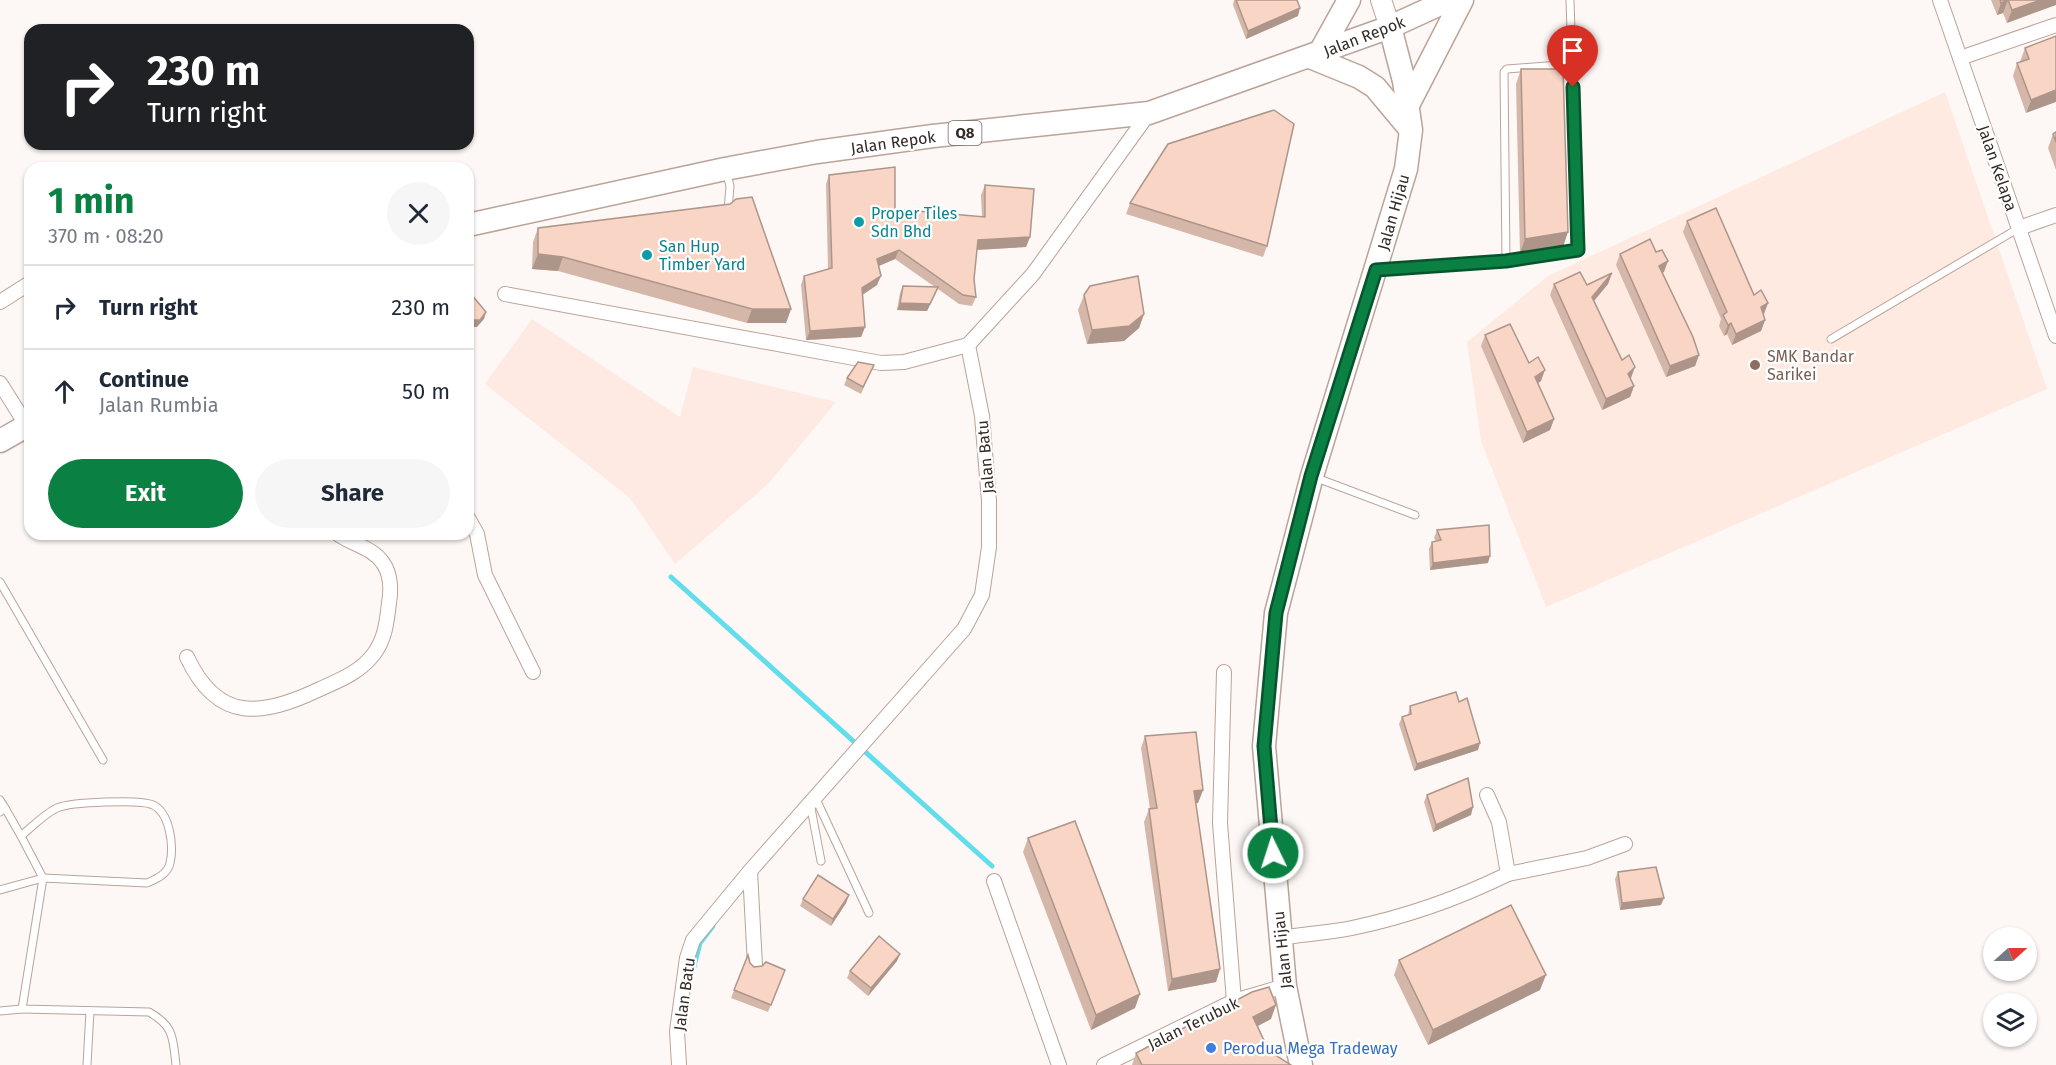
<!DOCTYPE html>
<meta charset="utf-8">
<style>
:root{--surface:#fff;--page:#f6f6f7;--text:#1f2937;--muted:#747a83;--line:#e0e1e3;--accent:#0b8043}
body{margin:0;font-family:"Fira Sans",sans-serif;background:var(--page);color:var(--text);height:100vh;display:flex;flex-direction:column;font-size:22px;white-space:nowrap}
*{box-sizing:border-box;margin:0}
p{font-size:20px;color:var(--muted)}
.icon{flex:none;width:33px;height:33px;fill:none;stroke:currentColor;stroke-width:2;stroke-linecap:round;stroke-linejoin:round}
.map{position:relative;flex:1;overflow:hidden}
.panel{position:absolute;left:24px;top:162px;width:450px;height:378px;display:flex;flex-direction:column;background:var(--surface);border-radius:18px;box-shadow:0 2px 4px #0004}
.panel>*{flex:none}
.hud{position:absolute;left:24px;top:24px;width:450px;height:126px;border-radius:18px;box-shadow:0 2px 4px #0004;background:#202124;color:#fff;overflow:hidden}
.needle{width:39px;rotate:69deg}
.buttons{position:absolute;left:1983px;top:927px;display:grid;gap:12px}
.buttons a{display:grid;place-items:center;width:54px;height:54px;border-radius:50%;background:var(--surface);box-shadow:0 2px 4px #0004;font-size:30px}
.pin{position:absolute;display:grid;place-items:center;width:51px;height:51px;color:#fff;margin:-62px -26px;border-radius:50% 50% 50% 0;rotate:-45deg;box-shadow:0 0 6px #0007}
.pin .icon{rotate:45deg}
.me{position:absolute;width:66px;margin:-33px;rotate:356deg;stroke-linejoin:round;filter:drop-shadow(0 0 4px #0008)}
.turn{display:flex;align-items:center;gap:21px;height:126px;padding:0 24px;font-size:27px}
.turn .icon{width:78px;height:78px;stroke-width:2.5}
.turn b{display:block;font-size:42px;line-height:51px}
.round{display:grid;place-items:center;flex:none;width:63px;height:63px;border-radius:32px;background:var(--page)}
.summary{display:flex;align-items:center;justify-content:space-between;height:102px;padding:0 24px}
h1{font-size:36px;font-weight:700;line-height:45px;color:var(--accent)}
.action{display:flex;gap:12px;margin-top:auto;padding:12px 24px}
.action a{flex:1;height:69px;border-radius:36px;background:var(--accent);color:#fff;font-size:24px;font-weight:700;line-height:69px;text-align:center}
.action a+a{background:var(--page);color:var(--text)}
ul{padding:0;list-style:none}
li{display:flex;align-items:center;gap:18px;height:84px;padding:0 24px;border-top:2px solid var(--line)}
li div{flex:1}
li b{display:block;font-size:22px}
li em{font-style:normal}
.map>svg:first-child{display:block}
.industrial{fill:#feeae2}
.built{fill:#feeae1}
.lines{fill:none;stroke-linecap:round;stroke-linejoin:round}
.stream{stroke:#61ddeb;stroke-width:5}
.lane-casing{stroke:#bba398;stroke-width:9}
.street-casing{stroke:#bba398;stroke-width:16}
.secondary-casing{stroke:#bba398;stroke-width:22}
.primary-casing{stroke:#bba398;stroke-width:25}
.lane{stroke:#fff;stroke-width:7}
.street{stroke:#fff;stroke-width:14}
.secondary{stroke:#fff;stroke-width:20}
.primary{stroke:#fff;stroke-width:22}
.wall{fill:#d5b7a9}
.shaded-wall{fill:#ae958a}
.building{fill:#f8d5c5;stroke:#ae958a;stroke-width:1.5}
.route-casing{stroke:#07532c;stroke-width:15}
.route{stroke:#0b8043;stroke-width:10}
.culture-dot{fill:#0f9aa8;stroke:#fff;stroke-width:2}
.education-dot{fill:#8d6e63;stroke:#fff;stroke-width:2}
.shop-dot{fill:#3f7fe0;stroke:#fff;stroke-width:2}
.labels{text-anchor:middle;stroke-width:4.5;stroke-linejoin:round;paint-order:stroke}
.shield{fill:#fff;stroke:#716b67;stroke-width:1.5}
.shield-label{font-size:15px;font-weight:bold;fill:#342b26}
.street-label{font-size:16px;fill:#342b26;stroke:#fff}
.culture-label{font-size:16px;fill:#0d838f;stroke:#fff;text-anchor:start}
.education-label{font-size:16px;fill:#785e54;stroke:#fff;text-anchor:start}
.shop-label{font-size:16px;fill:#366cbe;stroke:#fff;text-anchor:start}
</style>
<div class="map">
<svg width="2056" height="1065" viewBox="0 0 2056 1065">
<rect width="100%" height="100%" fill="#fdf8f5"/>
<path class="industrial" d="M 532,319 L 680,417 L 693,367 L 836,402 L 768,484 L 675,564 L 630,498 L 485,384 Z"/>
<path class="built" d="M 1945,92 L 2047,389 L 1546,607 L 1481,441 L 1467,342 L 1548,276 Z"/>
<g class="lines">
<g class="stream">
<path d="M 671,577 L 992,866"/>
<path d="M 690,982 L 700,943 L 713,926"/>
</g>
<defs>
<g id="lane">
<path d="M 726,171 L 730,186 L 728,210"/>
<path d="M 1506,261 L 1504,72 L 1507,69 L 1572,64"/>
<path d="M 1379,270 L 1506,261 L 1578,250 L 1570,0"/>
<path d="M 1831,339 L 2019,228"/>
<path d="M 1314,477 L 1415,515"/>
<path d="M 0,582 L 103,760"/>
<path d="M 815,797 L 869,913"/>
<path d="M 0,800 L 5,808 L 0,812"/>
<path d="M 810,803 L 821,861"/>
<path d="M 21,836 L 43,878 L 22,1009 L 149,1012 C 174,1026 173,1038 176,1065"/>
<path d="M 0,890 L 43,878 L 147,883 C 156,879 168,874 170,863 C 174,846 170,813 153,805 C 141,799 70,802 57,808 C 44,814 32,827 21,836 L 5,808"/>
<path d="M 0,1011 L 22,1009"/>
<path d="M 87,1065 L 90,1011"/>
</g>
<g id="street">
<path d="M 1940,0 L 2056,336"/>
<path d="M 1960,58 L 2056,25"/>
<path d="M 2019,228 L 2056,215"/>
<path d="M 505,294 L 881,363 L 904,362 L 968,345"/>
<path d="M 0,302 L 30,283"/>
<path d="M 0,383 L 27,426"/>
<path d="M 468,518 L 477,534 L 485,575 L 533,672"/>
<path d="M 187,657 C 218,724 263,716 320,689 C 340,680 360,672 373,655 C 385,640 387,621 389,603 C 391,591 391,574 383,563 C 372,547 353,545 338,534"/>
<path d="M 1224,672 L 1220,823 L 1234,1001"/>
<path d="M 750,871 L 755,966"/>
<path d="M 1508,874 L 1587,858 L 1625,844"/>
<path d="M 994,881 L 1059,1065"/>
<path d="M 1279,938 C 1303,934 1328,933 1352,928 C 1405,917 1459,898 1508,874 L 1499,822 L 1487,795"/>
<path d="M 679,1065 L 677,1031 L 687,958 L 693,940 L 750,871 L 964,629 L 982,595 L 989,547 L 989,501 L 982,416 L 968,345 L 1033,274 L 1149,113"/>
<path d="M 1104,1065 L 1234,1001 L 1285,986"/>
</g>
<path id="secondary" d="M 1381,0 L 1390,27"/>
<g id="primary">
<path d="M 1319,54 L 1349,0"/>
<path d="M 1310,57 L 1359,77 L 1375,87 L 1410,129"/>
<path d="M 1407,107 L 1462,0"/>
<path d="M 468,225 L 725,169 L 817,152 L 933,136 L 1149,113 L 1390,27 L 1449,0"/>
<path d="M 0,441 L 30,424"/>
<path d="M 1301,1065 L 1285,986 L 1264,746 L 1276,613 L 1312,476 L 1406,169 L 1411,130 L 1404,81 L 1390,27"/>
</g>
</defs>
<use href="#lane" class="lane-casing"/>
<use href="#street" class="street-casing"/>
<use href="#secondary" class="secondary-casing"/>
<use href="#primary" class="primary-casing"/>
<use href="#lane" class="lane"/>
<use href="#street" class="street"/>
<use href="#secondary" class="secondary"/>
<use href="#primary" class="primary"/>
</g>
<g class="wall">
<path d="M 1234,0 L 1297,0 L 1298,16 L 1246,39 L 1233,5 Z"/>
<path d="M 1991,0 L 2056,0 L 2007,23 L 2003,13 L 1997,15 Z"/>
<path d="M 2056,36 L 2026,113 L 2013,76 L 2017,63 L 2020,62 L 2025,48 Z"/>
<path d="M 1521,69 L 1563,247 L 1520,253 L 1516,84 Z"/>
<path d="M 2056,132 L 2056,170 L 2048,148 L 2053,134 Z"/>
<path d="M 829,175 L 895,209 L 982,217 L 981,195 L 985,185 L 1030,237 L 1026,247 L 977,250 L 974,279 L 976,297 L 972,306 L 959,304 L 938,289 L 927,311 L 897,310 L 900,293 L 903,286 L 935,287 L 895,259 L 879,266 L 877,285 L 862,295 L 865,327 L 861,337 L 806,340 L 801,285 L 804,276 L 828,269 L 826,184 Z"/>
<path d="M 1130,203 L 1267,246 L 1263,257 L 1126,214 Z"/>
<path d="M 1687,221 L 1754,295 L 1768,303 L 1763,314 L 1765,320 L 1761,331 L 1732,345 L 1727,334 L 1724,336 L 1719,326 L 1721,319 L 1683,232 Z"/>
<path d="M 538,228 L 791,309 L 786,323 L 747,323 L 558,271 L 532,269 L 533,242 Z"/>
<path d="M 1620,254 L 1664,272 L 1662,273 L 1699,355 L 1695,366 L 1666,377 L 1616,265 Z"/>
<path d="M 1612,273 L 1608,284 L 1594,301 L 1634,386 L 1630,397 L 1602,410 L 1550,295 L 1554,284 L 1587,285 Z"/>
<path d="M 1084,295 L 1144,314 L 1139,328 L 1124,341 L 1087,344 L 1078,310 Z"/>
<path d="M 1485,335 L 1529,363 L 1541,381 L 1538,383 L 1554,419 L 1550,430 L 1523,443 L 1481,346 Z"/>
<path d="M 874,365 L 861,394 L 844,385 L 847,378 Z"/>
<path d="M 1437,530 L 1488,563 L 1430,570 L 1429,549 L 1432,542 L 1436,541 L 1434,538 Z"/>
<path d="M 1459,702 L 1478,750 L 1414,771 L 1399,724 L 1402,717 L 1408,715 L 1410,706 Z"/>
<path d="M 1145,736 L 1203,790 L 1198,803 L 1196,803 L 1220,969 L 1216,982 L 1168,991 L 1144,822 L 1149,809 L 1150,809 L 1141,748 Z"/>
<path d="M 1427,795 L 1471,815 L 1433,832 L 1424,802 Z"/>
<path d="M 1028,838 L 1135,1008 L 1091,1030 L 1023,852 Z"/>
<path d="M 1618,872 L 1661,905 L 1620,910 L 1615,879 Z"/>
<path d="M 849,895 L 846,903 L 831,926 L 800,906 L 803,899 Z"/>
<path d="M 748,955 L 750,963 L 754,967 L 762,966 L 785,970 L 768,1012 L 731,998 Z"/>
<path d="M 1399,960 L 1540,990 L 1428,1045 L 1394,975 Z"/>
<path d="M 897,961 L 868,996 L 847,978 L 850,971 Z"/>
<path d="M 1271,1019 L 1258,1026 L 1269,1051 L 1291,1065 L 1132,1065 L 1136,1053 Z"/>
</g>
<g class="shaded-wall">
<path d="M 2008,0 L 2003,13 L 1997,15 L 2001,3 Z"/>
<path d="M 2041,0 L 2056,0 L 2056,5 L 2007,23 L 2012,10 Z"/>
<path d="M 1300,8 L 1298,16 L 1246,39 L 1248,31 Z"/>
<path d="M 2056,90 L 2056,102 L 2026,113 L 2031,100 Z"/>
<path d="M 1568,232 L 1563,247 L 1520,253 L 1525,239 Z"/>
<path d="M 1030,237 L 1026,247 L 974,250 L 978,240 Z"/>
<path d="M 899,250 L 895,259 L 874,268 L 877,259 Z"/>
<path d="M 538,254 L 563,257 L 558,271 L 532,269 Z"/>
<path d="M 1668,261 L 1664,272 L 1655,277 L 1659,266 Z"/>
<path d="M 1612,273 L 1608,284 L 1588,308 L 1592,297 Z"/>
<path d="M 881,276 L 877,285 L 859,297 L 862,288 Z"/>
<path d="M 938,287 L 927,311 L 897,310 L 900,303 Z"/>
<path d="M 1768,303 L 1764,314 L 1757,318 L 1761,307 Z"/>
<path d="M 752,309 L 791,309 L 786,323 L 747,323 Z"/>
<path d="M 486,312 L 484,319 L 477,327 L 468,327 L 468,320 Z"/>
<path d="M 1144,314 L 1139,328 L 1124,341 L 1087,344 L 1092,330 Z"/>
<path d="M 1765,320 L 1761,331 L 1732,345 L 1736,334 Z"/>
<path d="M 1731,323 L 1727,334 L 1724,336 L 1728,325 Z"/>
<path d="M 865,327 L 861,337 L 806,340 L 810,331 Z"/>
<path d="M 1699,355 L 1695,366 L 1666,377 L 1670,366 Z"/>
<path d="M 1635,367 L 1631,378 L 1624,385 L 1628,374 Z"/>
<path d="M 1545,370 L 1541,381 L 1531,388 L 1535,377 Z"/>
<path d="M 1634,386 L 1630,397 L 1602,410 L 1606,399 Z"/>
<path d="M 1554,419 L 1550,430 L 1523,443 L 1527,432 Z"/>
<path d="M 1490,556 L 1488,563 L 1430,570 L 1433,563 Z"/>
<path d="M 1480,743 L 1478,750 L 1414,771 L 1417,764 Z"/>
<path d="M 1203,790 L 1198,803 L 1189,804 L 1194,791 Z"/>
<path d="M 1473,807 L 1471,815 L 1433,832 L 1436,825 Z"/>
<path d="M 849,895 L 846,903 L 831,926 L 833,919 Z"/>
<path d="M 1664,898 L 1661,905 L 1620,910 L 1622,903 Z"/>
<path d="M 900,954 L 897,961 L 868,996 L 871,988 Z"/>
<path d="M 1220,969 L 1216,982 L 1168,991 L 1172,979 Z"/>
<path d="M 1546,975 L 1540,990 L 1428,1045 L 1433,1030 Z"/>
<path d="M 1140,994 L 1135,1008 L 1091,1030 L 1096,1015 Z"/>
<path d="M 1276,1005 L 1271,1019 L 1248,1031 L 1253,1017 Z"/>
</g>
<g class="building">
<path d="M 1236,0 L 1297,0 L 1300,8 L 1248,31 Z"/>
<path d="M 2000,0 L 2041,0 L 2012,10 L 2008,0 L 2001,3 Z"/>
<path d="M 2056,36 L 2056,90 L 2031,100 L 2017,63 L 2029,59 L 2025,48 Z"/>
<path d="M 1521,69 L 1563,69 L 1568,232 L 1525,239 Z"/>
<path d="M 1274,110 L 1294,124 L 1267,246 L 1130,203 L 1168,144 Z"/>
<path d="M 2056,132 L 2056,142 L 2053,134 Z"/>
<path d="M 895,167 L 895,209 L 985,217 L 985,185 L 1034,189 L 1030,237 L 978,240 L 974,279 L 976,297 L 963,295 L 899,250 L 877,259 L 881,276 L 862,288 L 865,327 L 810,331 L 804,276 L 832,268 L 829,175 Z"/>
<path d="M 752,197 L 791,309 L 752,309 L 563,257 L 538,254 L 538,228 L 730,204 L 736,199 Z"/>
<path d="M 1716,208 L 1754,295 L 1761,290 L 1768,303 L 1761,307 L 1765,320 L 1736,334 L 1731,323 L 1728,325 L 1723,315 L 1727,312 L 1687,221 Z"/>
<path d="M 1650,239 L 1656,252 L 1662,250 L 1668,261 L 1659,266 L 1693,337 L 1699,355 L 1670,366 L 1620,254 Z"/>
<path d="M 1580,272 L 1587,285 L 1612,273 L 1592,297 L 1622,360 L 1629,355 L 1635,367 L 1628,374 L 1634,386 L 1606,399 L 1554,284 Z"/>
<path d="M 1138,276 L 1144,314 L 1129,326 L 1092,330 L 1084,295 L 1090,286 Z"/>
<path d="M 903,286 L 938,287 L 930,304 L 900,303 Z"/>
<path d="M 471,294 L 486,312 L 480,320 L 468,320 L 468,296 Z"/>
<path d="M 1510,324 L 1529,363 L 1538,357 L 1545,370 L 1535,377 L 1554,419 L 1527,432 L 1485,335 Z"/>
<path d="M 858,362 L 874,365 L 863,387 L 847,378 Z"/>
<path d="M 1489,525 L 1490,556 L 1433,563 L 1432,542 L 1441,540 L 1437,530 Z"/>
<path d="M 1456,692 L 1459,702 L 1467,698 L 1480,743 L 1417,764 L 1402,717 L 1411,714 L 1410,706 Z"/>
<path d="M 1196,732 L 1203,790 L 1194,791 L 1220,969 L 1172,979 L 1149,809 L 1157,808 L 1145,736 Z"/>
<path d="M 1468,778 L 1473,807 L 1436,825 L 1427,795 Z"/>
<path d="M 1075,821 L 1140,994 L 1096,1015 L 1028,838 Z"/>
<path d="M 1656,867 L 1664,898 L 1622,903 L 1618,872 Z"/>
<path d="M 818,875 L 849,895 L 833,919 L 803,899 Z"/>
<path d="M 1511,905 L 1546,975 L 1433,1030 L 1399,960 Z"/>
<path d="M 879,936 L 900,954 L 871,988 L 850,971 Z"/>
<path d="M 748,955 L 750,963 L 754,967 L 762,966 L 766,962 L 785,970 L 771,1005 L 734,990 Z"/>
<path d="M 1269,987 L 1276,1005 L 1253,1017 L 1269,1051 L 1291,1065 L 1142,1065 L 1136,1053 L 1252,992 Z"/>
</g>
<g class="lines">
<defs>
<path id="route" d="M 1273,853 L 1264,746 L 1276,613 L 1311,476 L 1376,270 L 1506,261 L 1578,250 L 1573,87"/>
</defs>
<use href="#route" class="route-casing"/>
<use href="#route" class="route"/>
</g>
<g class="culture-dot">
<circle cx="859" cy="222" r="6"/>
<circle cx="647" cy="255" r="6"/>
</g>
<circle class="education-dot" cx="1755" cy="365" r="6"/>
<circle class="shop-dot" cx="1211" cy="1048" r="6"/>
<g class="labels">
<rect class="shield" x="948.5" y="121" width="33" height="24" rx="4.5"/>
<g class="shield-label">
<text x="965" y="138">Q8</text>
</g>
<g class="street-label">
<text transform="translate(1364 36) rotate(-21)" y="6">Jalan Repok</text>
<text transform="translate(893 142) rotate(-8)" y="6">Jalan Repok</text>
<text transform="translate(1998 168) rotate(71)" y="6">Jalan Kelapa</text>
<text transform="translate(1393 212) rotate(-74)" y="6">Jalan Hijau</text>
<text transform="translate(985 457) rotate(-95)" y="6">Jalan Batu</text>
<text transform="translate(1282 950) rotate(-96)" y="6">Jalan Hijau</text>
<text transform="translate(684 994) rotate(-82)" y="6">Jalan Batu</text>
<text transform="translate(1193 1023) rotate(-26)" y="6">Jalan Terubuk</text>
</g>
<g class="culture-label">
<text x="871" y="219">Proper Tiles<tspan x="871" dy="18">Sdn Bhd</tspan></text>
<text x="659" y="252">San Hup<tspan x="659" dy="18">Timber Yard</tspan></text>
</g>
<g class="education-label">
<text x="1767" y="362">SMK Bandar<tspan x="1767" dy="18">Sarikei</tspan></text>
</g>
<g class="shop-label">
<text x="1223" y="1054">Perodua Mega Tradeway</text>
</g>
</g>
</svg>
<div class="buttons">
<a><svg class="needle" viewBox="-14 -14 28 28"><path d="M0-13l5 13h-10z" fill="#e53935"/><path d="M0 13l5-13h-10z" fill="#747a83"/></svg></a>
<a><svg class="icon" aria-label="layers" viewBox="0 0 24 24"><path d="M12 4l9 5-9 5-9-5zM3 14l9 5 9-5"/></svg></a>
</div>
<div class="pin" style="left:1573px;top:87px;background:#d93025"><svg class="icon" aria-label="arrive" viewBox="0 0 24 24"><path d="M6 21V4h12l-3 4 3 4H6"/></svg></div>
<svg class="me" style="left:1273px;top:853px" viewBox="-20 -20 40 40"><circle r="17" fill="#0b8043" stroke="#fff" stroke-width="3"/><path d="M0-11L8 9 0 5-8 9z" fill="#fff"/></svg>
<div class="hud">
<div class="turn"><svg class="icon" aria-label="right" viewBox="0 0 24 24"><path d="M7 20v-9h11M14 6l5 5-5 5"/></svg><div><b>230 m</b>Turn right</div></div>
</div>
<section class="panel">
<div class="summary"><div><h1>1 min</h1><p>370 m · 08:20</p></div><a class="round"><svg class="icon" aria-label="close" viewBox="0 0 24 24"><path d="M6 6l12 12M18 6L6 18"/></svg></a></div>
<ul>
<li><svg class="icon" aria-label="right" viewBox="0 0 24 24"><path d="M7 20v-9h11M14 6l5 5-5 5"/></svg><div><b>Turn right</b></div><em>230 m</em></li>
<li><svg class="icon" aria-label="ahead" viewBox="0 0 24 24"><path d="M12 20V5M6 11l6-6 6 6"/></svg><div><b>Continue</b><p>Jalan Rumbia</p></div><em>50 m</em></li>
</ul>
<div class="action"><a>Exit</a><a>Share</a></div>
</section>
</div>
